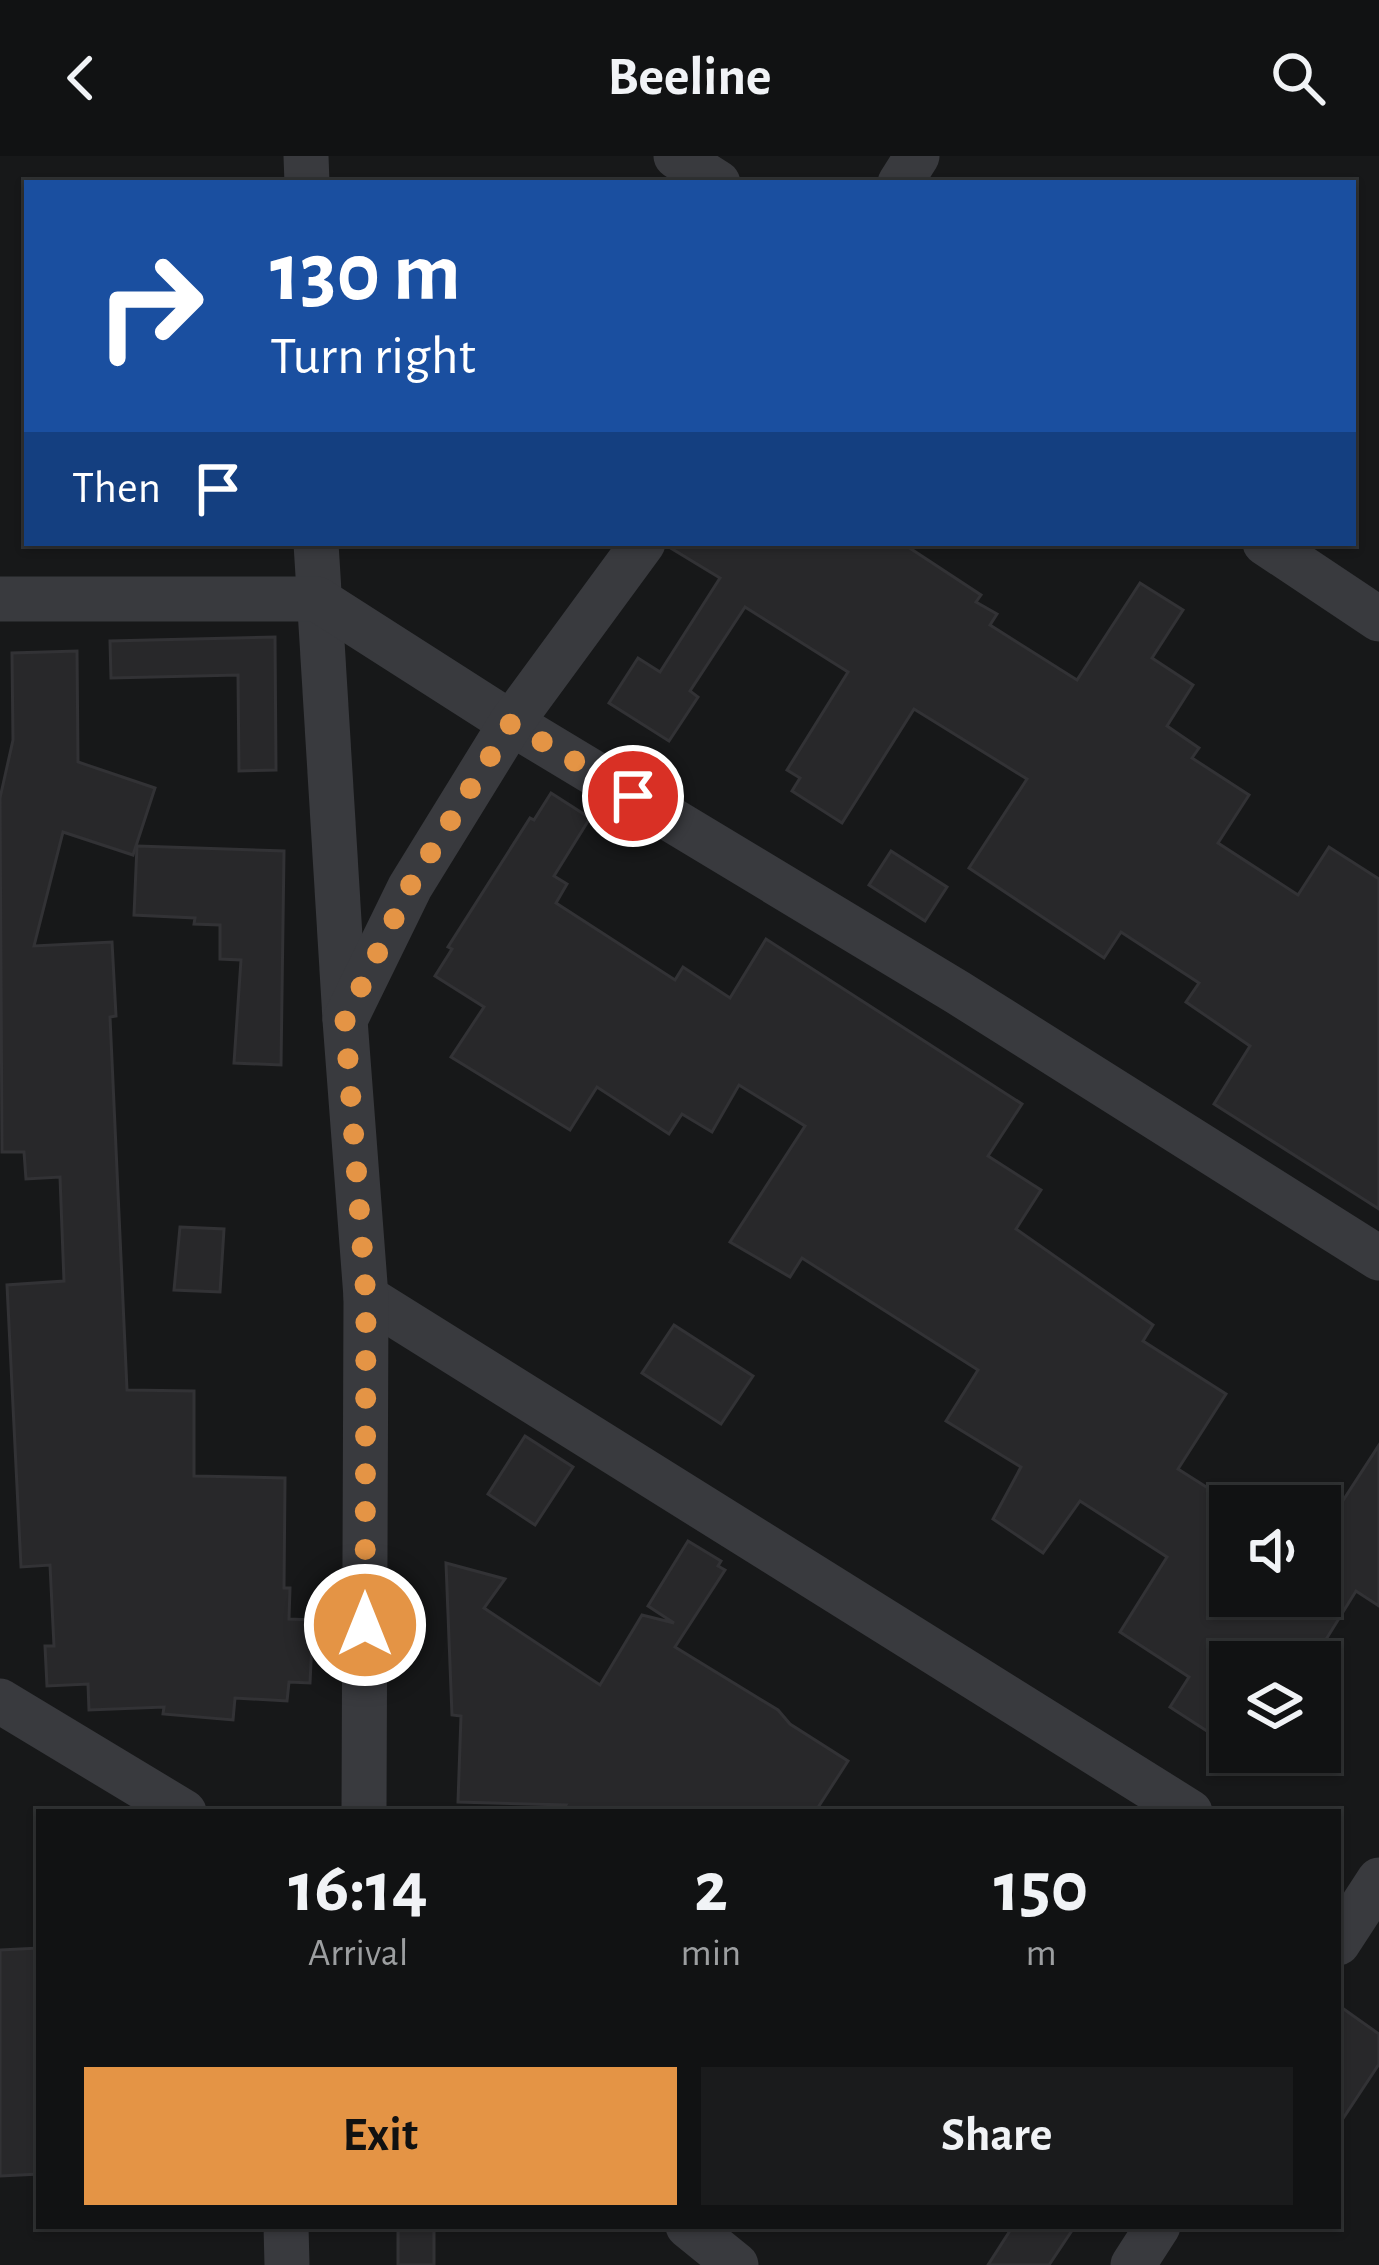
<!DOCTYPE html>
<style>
:root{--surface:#111213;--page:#1a1b1c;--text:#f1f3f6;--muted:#9c9ea0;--line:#303233;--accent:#e49445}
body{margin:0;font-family:"Alegreya Sans",sans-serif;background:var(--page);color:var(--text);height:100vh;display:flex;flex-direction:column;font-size:45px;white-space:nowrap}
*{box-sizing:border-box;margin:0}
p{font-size:39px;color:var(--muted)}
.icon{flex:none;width:66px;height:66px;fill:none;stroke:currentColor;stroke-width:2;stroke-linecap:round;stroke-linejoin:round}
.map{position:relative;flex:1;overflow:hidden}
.side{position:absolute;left:36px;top:1653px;width:1305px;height:420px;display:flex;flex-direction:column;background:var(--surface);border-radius:0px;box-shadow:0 3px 9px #0004,0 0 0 3px var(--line)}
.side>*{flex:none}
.hud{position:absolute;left:24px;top:24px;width:1332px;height:366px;border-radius:0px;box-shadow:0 3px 9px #0004,0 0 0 3px var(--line);background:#1a4fa0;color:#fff;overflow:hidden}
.controls{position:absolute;left:1209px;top:1329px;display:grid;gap:24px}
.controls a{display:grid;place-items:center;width:132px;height:132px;border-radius:0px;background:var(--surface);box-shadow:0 3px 9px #0004,0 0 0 3px var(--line);font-size:60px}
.pin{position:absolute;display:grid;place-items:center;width:102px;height:102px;color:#fff;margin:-51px;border:6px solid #fff;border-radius:50%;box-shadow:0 3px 12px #0007}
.me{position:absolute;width:132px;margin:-66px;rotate:0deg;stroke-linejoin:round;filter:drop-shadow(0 0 9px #0008)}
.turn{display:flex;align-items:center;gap:42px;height:252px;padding:0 48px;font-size:54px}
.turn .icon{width:156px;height:156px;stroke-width:2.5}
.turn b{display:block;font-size:84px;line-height:102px}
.then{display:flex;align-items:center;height:114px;padding:0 48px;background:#0003;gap:24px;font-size:45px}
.eta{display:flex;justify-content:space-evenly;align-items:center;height:204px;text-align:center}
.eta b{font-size:72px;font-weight:600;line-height:84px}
.button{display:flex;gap:24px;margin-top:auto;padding:24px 48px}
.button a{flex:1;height:138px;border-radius:0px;background:var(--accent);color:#111;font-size:48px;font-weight:600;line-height:138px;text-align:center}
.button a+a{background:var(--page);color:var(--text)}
header{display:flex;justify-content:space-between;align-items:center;height:156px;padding:0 48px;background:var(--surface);font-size:54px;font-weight:600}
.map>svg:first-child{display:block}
.building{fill:#28282a;stroke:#323235;stroke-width:3}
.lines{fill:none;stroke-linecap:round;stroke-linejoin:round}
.minor{stroke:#393a3e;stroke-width:45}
.route{stroke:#e49445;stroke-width:21;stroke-dasharray:0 37.8}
</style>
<header><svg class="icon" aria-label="back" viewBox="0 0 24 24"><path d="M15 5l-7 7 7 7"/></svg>Beeline<svg class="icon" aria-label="search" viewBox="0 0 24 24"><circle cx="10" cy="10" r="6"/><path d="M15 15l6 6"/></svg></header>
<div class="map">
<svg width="1379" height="2109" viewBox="0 0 1379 2109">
<rect width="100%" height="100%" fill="#171819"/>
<g class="building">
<path d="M 670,387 L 902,387 L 981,439 L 976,446 L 997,458 L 990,469 L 1077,524 L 1140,427 L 1183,454 L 1152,502 L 1193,529 L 1167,570 L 1199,592 L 1192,602 L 1249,639 L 1218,687 L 1298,739 L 1329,691 L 1379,723 L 1379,1053 L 1214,948 L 1250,890 L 1186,846 L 1199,827 L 1121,776 L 1104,802 L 969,712 L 1027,623 L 914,553 L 842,667 L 792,635 L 800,622 L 787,614 L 848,516 L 745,451 L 690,535 L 698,541 L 669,585 L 609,547 L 638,502 L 660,516 L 720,422 L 669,391 Z"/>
<path d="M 275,481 L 276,614 L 239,615 L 238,519 L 111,522 L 110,485 Z"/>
<path d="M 77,495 L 78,606 L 155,632 L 133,699 L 63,676 L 34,790 L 112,786 L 116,860 L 110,861 L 127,1234 L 194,1235 L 194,1320 L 285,1322 L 284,1432 L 290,1432 L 289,1463 L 313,1464 L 310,1527 L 289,1526 L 287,1545 L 235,1542 L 233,1564 L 163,1558 L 164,1551 L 89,1554 L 88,1528 L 47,1530 L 45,1490 L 54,1490 L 50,1409 L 21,1411 L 7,1129 L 64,1125 L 60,1021 L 26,1023 L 24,996 L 2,996 L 0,642 L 13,584 L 12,497 Z"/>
<path d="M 551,637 L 590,662 L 554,720 L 567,728 L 556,747 L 675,824 L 683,811 L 730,842 L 766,783 L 1022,948 L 988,1000 L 1041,1034 L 1016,1073 L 1153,1169 L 1143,1185 L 1226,1238 L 1178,1313 L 1230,1346 L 1230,1440 L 1320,1440 L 1320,1380 L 1379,1289 L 1379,1450 L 1356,1435 L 1312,1506 L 1230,1506 L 1230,1590 L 1170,1551 L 1189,1521 L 1120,1476 L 1167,1401 L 1080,1345 L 1043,1397 L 993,1363 L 1021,1311 L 946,1265 L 978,1214 L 802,1102 L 790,1121 L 730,1086 L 805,970 L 739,929 L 712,976 L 682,958 L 669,978 L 597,931 L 570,974 L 451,901 L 484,851 L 435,820 L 452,793 L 448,791 L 530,662 L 534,664 Z"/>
<path d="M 137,690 L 284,695 L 281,909 L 234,907 L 241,804 L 220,803 L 220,769 L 194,768 L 195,762 L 134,759 Z"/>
<path d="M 891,695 L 947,731 L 925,765 L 869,729 Z"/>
<path d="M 180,1071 L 224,1073 L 220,1136 L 174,1134 Z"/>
<path d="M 674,1169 L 753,1220 L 721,1268 L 642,1217 Z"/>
<path d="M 525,1280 L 573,1311 L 535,1369 L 488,1338 Z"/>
<path d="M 688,1385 L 721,1405 L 718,1410 L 725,1414 L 675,1491 L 778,1554 L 790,1568 L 848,1605 L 815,1656 L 562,1656 L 566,1649 L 458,1646 L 461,1560 L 452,1559 L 446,1407 L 505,1423 L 484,1452 L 600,1529 L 642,1459 L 674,1467 L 648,1450 Z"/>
<path d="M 39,1792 L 39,2018 L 0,2020 L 0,1794 Z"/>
<path d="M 1338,1849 L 1379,1878 L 1379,1908 L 1338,1970 Z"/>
<rect x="398" y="2070" width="36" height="39"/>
<path d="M 1013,2070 L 1075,2070 L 1049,2109 L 988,2109 Z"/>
</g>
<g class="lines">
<g class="minor">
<path d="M 306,0 L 307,27"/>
<path d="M 676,0 L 718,27"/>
<path d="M 900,27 L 917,0"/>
<path d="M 316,387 L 345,863"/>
<path d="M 1265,387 L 1379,463"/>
<path d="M 0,443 L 317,443 L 511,567 L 957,836 L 1379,1102"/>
<path d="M 366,1141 L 1190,1656"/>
<path d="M 0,1545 L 184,1656"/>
<path d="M 364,1656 L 366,1141 L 345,864 L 410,731 L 511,567 L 643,387"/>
<path d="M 1338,1787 L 1379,1724"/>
<path d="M 286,2070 L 287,2109"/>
<path d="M 688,2070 L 736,2109"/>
<path d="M 1133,2109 L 1158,2070"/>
</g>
</g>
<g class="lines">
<path class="route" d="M 365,1469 L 366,1141 L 345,864 L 410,730 L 511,567 L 633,640"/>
</g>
</svg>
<div class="controls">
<a><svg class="icon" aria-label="sound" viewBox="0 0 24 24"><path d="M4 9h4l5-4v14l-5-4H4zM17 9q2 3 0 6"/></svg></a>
<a><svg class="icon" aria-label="layers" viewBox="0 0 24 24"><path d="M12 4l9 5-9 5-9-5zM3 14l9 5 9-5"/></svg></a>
</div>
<div class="pin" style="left:633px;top:640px;background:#d93025"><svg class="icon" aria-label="arrive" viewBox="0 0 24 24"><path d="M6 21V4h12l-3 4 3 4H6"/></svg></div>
<svg class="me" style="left:365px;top:1469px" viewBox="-20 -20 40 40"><circle r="17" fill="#e49445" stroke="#fff" stroke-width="3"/><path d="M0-11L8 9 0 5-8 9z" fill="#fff"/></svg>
<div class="hud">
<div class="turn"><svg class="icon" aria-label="right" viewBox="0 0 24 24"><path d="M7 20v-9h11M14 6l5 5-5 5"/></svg><div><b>130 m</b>Turn right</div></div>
<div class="then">Then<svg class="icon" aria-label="arrive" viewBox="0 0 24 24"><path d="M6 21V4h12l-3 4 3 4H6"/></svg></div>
</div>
<section class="side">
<div class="eta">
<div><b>16:14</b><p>Arrival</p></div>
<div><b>2</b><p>min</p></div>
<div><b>150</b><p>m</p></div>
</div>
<div class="button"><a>Exit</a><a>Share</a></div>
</section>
</div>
